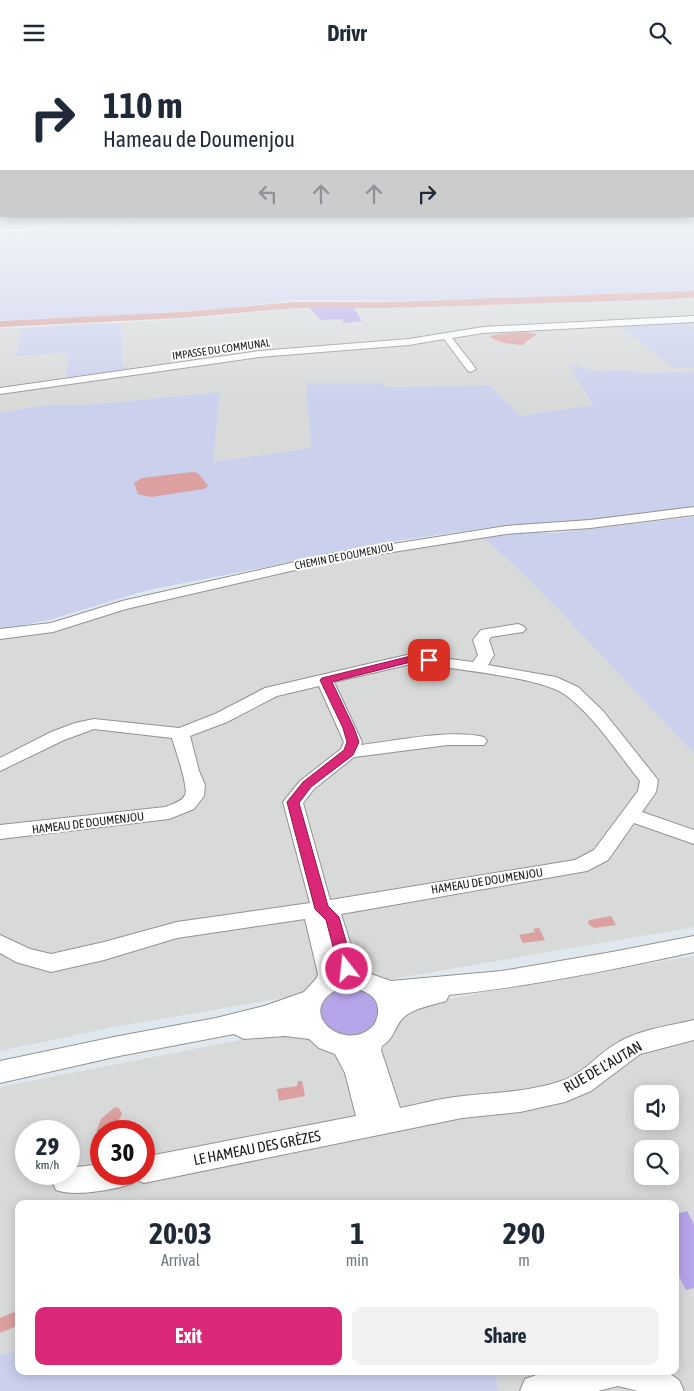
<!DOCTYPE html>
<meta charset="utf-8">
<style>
:root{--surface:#fff;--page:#f2f2f3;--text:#1f2937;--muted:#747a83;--accent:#db2777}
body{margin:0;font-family:"Asap Condensed",sans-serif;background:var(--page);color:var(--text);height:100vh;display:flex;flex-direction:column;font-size:19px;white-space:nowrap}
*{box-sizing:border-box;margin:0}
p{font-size:16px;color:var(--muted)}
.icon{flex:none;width:28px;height:28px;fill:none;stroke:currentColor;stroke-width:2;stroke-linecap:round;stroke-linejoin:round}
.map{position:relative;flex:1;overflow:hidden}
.panel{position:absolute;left:15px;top:1135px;width:664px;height:175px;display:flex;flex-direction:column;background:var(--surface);border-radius:10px;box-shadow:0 2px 12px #0003}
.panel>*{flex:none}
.top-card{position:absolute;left:0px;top:0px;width:695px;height:152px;box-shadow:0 2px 12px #0003;background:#fff;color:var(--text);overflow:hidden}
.buttons{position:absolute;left:634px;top:1020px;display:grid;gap:10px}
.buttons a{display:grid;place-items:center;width:45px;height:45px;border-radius:10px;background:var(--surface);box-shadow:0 2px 12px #0003;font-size:25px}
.speed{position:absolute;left:15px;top:1055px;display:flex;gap:10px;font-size:25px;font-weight:700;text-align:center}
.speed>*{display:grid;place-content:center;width:65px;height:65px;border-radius:50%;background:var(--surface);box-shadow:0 2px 12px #0003;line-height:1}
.speed small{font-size:12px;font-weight:400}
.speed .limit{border:8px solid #d22;background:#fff;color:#111}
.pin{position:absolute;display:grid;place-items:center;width:42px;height:42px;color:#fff;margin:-21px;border-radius:10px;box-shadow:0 2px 8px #0006}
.me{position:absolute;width:55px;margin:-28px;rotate:344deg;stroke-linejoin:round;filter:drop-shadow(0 0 4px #0008)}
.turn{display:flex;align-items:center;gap:18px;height:105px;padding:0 20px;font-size:22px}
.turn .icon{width:65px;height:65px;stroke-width:2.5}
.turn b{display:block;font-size:35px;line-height:42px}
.lanes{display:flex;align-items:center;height:48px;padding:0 20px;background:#0003;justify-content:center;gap:25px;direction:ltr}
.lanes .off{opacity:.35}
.eta{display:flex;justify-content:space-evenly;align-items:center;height:85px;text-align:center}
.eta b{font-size:30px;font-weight:700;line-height:35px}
.button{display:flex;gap:10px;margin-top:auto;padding:10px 20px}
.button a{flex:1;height:58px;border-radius:10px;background:var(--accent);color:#fff;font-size:20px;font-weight:700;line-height:58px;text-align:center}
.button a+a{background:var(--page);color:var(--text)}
header{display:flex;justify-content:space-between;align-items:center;height:65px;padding:0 20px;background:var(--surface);font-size:22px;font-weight:700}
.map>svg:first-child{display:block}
.residential{fill:#d8d9d9;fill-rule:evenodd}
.farmland{fill:#cbd0ed}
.grass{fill:#b7a5e9}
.water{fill:#dca0a0}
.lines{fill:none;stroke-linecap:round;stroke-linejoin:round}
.river{fill:#dca0a0;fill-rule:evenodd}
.minor-casing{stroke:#929292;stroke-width:2}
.minor{fill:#fff;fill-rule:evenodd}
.route{fill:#db2777;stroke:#8e194d}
.labels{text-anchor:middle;stroke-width:4;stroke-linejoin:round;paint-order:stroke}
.far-street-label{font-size:11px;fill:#1b1b1b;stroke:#fff}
.street-label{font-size:12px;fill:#1b1b1b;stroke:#fff}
.near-street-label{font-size:15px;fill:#1b1b1b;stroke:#fff}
</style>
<header><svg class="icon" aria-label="menu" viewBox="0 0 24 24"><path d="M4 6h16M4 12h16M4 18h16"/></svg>Drivr<svg class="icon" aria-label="search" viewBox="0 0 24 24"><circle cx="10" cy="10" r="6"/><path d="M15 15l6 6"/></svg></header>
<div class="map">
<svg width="694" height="1326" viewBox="0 0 694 1326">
<rect width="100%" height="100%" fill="#e0e8ed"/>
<g class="residential">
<path d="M 694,231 L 694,306 L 647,308 L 623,305 L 596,306 L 568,299 L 593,340 L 519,351 L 490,320 L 385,322 L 382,318 L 306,318 L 311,383 L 213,397 L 220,327 L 85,340 L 45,340 L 0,348 L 0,263 L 22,263 L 15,291 L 68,288 L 66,315 L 137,304 L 123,301 L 121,258 L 221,251 L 307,241 L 321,255 L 342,254 L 362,256 L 353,241 L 665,234 Z"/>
<path d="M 483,472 L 532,517 L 694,688 L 694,862 L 114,962 L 0,986 L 0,575 L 52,567 L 125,544 L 331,497 Z"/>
<path d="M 694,891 L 694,1326 L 499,1326 L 494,1306 L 675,1306 L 675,1139 L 19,1139 L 19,1285 L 0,1290 L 0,1022 L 458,932 ZM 642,1029 L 670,1029 L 670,1056 L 642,1056 ZM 26,1066 L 69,1066 L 69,1109 L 26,1109 ZM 101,1066 L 144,1066 L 144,1109 L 101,1109 ZM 642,1084 L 670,1084 L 670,1111 L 642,1111 Z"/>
</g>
<g class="farmland">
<path d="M 0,156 L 124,156 L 0,165 Z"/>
<path d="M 191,156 L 694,156 L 694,227 L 394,236 L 296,235 L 226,243 L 110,251 L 0,255 L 0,167 Z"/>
<path d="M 685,256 L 694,263 L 694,303 L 674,303 L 617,260 Z"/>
<path d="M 121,258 L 123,301 L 139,305 L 66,315 L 68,288 L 15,291 L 22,263 L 80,259 Z"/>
<path d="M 568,299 L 596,306 L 623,305 L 647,308 L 694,306 L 694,442 L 562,458 L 491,462 L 396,476 L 144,526 L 52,554 L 0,565 L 0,348 L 45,340 L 85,340 L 220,327 L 213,397 L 311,383 L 306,318 L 382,318 L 385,322 L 490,320 L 519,351 L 593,340 Z"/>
<path d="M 694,452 L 694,688 L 532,517 L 483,472 L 519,467 L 554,468 Z"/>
<path d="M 19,1285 L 19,1306 L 494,1306 L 499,1326 L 0,1326 L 0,1290 Z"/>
</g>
<g class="grass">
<path d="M 307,241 L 353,241 L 362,256 L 344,258 L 342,254 L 321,255 Z"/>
<path d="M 345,922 C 400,922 380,984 338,969 C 332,967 327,961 322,957 L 319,942 L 328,929 Z"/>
<path d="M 687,1146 L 694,1159 L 694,1223 L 686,1225 L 675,1203 L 675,1149 Z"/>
</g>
<g class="water">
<path d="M 526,267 L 537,269 L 522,280 L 504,278 L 489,272 L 497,269 Z"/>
<path d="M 192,407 L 198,408 L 208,421 L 204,424 L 151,432 L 138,429 L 134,418 L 142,413 Z"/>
<path d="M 611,851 L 616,860 L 594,863 L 588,859 L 589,855 Z"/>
<path d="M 539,863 L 545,875 L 523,878 L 519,870 L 535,867 L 533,864 Z"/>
<path d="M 298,1016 L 302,1016 L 305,1031 L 279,1036 L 277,1024 L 297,1021 Z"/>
<path d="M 115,1042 L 119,1043 L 122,1049 C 122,1050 112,1065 110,1066 L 96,1067 L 101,1054 Z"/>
<path d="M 19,1245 L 19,1260 L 0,1268 L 0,1253 Z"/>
</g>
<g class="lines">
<path class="river" d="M 694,226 L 694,232 L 673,234 L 387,243 L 295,243 L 181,253 L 0,262 L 0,256 L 181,247 L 295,237 L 387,237 Z"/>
<defs>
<g id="minor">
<path d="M 117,156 L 157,156 L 0,168 L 0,164 Z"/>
<path d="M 694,251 L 694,257 L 483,268 L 452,273 L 476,304 L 471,307 L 468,306 L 444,274 L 409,280 L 259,292 L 0,329 L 0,323 L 259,286 L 409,274 L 483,262 Z"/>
<path d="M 694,442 L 694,450 L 590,463 L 506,469 L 330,497 L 126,544 L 53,567 L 0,574 L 0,564 L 51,558 L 122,536 L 330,489 L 506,461 L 590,455 Z"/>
<path d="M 518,559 L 523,561 L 526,564 L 523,567 L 491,572 L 489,575 L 494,590 L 488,600 L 556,612 L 578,622 L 603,646 L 658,715 L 656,727 L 642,747 L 694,765 L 694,779 L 634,758 L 608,795 L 587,806 L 341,849 L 357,899 L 365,907 L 391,916 L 502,906 L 612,887 L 694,871 L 694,887 C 613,905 532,921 449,930 L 446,936 C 433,940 413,943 403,953 C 394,962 395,973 382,981 L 381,985 L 400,1043 C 420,1039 442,1033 463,1031 C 496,1027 530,1027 561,1016 C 583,1009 598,989 617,978 C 641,964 668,961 694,955 L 694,975 L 640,989 L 591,1026 L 565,1037 L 520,1047 L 462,1053 L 144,1118 L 134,1114 L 133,1118 C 115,1125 74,1132 56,1125 L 52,1116 L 56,1109 L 69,1109 L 69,1103 L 101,1099 L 101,1109 L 144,1109 L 144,1092 L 356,1051 L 345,1008 L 335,989 L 319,983 L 309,974 L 285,971 L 244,974 L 234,969 L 119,991 L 0,1018 L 0,996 L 119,971 L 216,953 L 264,941 L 304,927 L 316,914 L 318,909 L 305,854 L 177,873 L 104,895 L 51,907 L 16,897 L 0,888 L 0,870 L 30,884 L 51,889 L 104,877 L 177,857 L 310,838 L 283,737 L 300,716 L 341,684 L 344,677 L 319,621 L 277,631 L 227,657 L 190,671 L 199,706 L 205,720 L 204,731 L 194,744 L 169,754 L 0,774 L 0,760 L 165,742 C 172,739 182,737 185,730 C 189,723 175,683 172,673 L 94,664 L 64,675 L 0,706 L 0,693 L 51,667 L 75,658 L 94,654 L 179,663 L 215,649 L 265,623 L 411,589 L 473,597 L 478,590 L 473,575 L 481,565 ZM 411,599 L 429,600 C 460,605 545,613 567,631 C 596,654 617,687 640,716 L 638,726 L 594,785 L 575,795 L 330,835 L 303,738 L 314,724 L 354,692 L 448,680 L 484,680 L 487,676 L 484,672 C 450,664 396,676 361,680 L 362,677 L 334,617 ZM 342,922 C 357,923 380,927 378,948 C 377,953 376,958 372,962 C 344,989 290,945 342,922 Z"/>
<path d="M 548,1306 L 666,1306 L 679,1315 L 684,1326 L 638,1326 L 618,1321 L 598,1326 L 520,1326 L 525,1314 Z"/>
</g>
</defs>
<use href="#minor" class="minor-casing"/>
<use href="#minor" class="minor"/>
</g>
<linearGradient id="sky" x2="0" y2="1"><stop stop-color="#a3accb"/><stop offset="0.46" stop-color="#f1f5f7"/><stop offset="1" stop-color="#f1f5f7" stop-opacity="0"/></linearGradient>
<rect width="694" height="342" fill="url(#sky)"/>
<path class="route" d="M 411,591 L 429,592 L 434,595 L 429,598 L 411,597 L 332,617 L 354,663 L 359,677 L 353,690 L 311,722 L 299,738 L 328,841 L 339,852 L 354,904 L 352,908 L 347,910 L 342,908 L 339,904 L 326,855 L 315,844 L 287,737 L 303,717 L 344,685 L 347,677 L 343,663 L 320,615 L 322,613 Z"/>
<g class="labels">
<g class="far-street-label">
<text transform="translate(221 284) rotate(-8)" y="4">IMPASSE DU COMMUNAL</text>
<text transform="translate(344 491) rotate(-11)" y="4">CHEMIN DE DOUMENJOU</text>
</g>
<g class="street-label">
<text transform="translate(88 758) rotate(-7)" y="4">HAMEAU DE DOUMENJOU</text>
<text transform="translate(487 816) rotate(-9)" y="4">HAMEAU DE DOUMENJOU</text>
</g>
<g class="near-street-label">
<text transform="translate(603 1002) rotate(-30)" y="5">RUE DE L'AUTAN</text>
<text transform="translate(257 1083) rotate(-11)" y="5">LE HAMEAU DES GRÈZES</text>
</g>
</g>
</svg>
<div class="buttons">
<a><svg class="icon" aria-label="sound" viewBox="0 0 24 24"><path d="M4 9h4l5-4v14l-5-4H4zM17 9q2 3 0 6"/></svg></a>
<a><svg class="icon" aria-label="search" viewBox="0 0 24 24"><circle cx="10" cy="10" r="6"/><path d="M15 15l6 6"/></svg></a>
</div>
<div class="speed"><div>29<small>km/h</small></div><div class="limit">30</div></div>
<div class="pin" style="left:429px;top:595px;background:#d93025"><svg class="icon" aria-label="arrive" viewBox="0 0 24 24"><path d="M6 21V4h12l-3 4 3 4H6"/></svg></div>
<svg class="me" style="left:347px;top:904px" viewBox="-20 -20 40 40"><circle r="17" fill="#db2777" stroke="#fff" stroke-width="3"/><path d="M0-11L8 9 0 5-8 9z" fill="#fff"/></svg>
<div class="top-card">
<div class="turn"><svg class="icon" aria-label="right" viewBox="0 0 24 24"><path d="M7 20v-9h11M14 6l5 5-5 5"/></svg><div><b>110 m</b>Hameau de Doumenjou</div></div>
<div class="lanes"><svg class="icon off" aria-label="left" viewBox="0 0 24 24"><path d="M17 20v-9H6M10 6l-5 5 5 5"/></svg><svg class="icon off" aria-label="ahead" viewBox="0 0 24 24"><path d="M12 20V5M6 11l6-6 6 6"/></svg><svg class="icon off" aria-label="ahead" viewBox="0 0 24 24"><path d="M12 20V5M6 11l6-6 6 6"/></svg><svg class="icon" aria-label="right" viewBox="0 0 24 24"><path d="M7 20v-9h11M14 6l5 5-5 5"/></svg></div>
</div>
<section class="panel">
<div class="eta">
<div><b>20:03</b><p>Arrival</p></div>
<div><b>1</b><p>min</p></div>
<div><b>290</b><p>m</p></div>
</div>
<div class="button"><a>Exit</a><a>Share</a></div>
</section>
</div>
